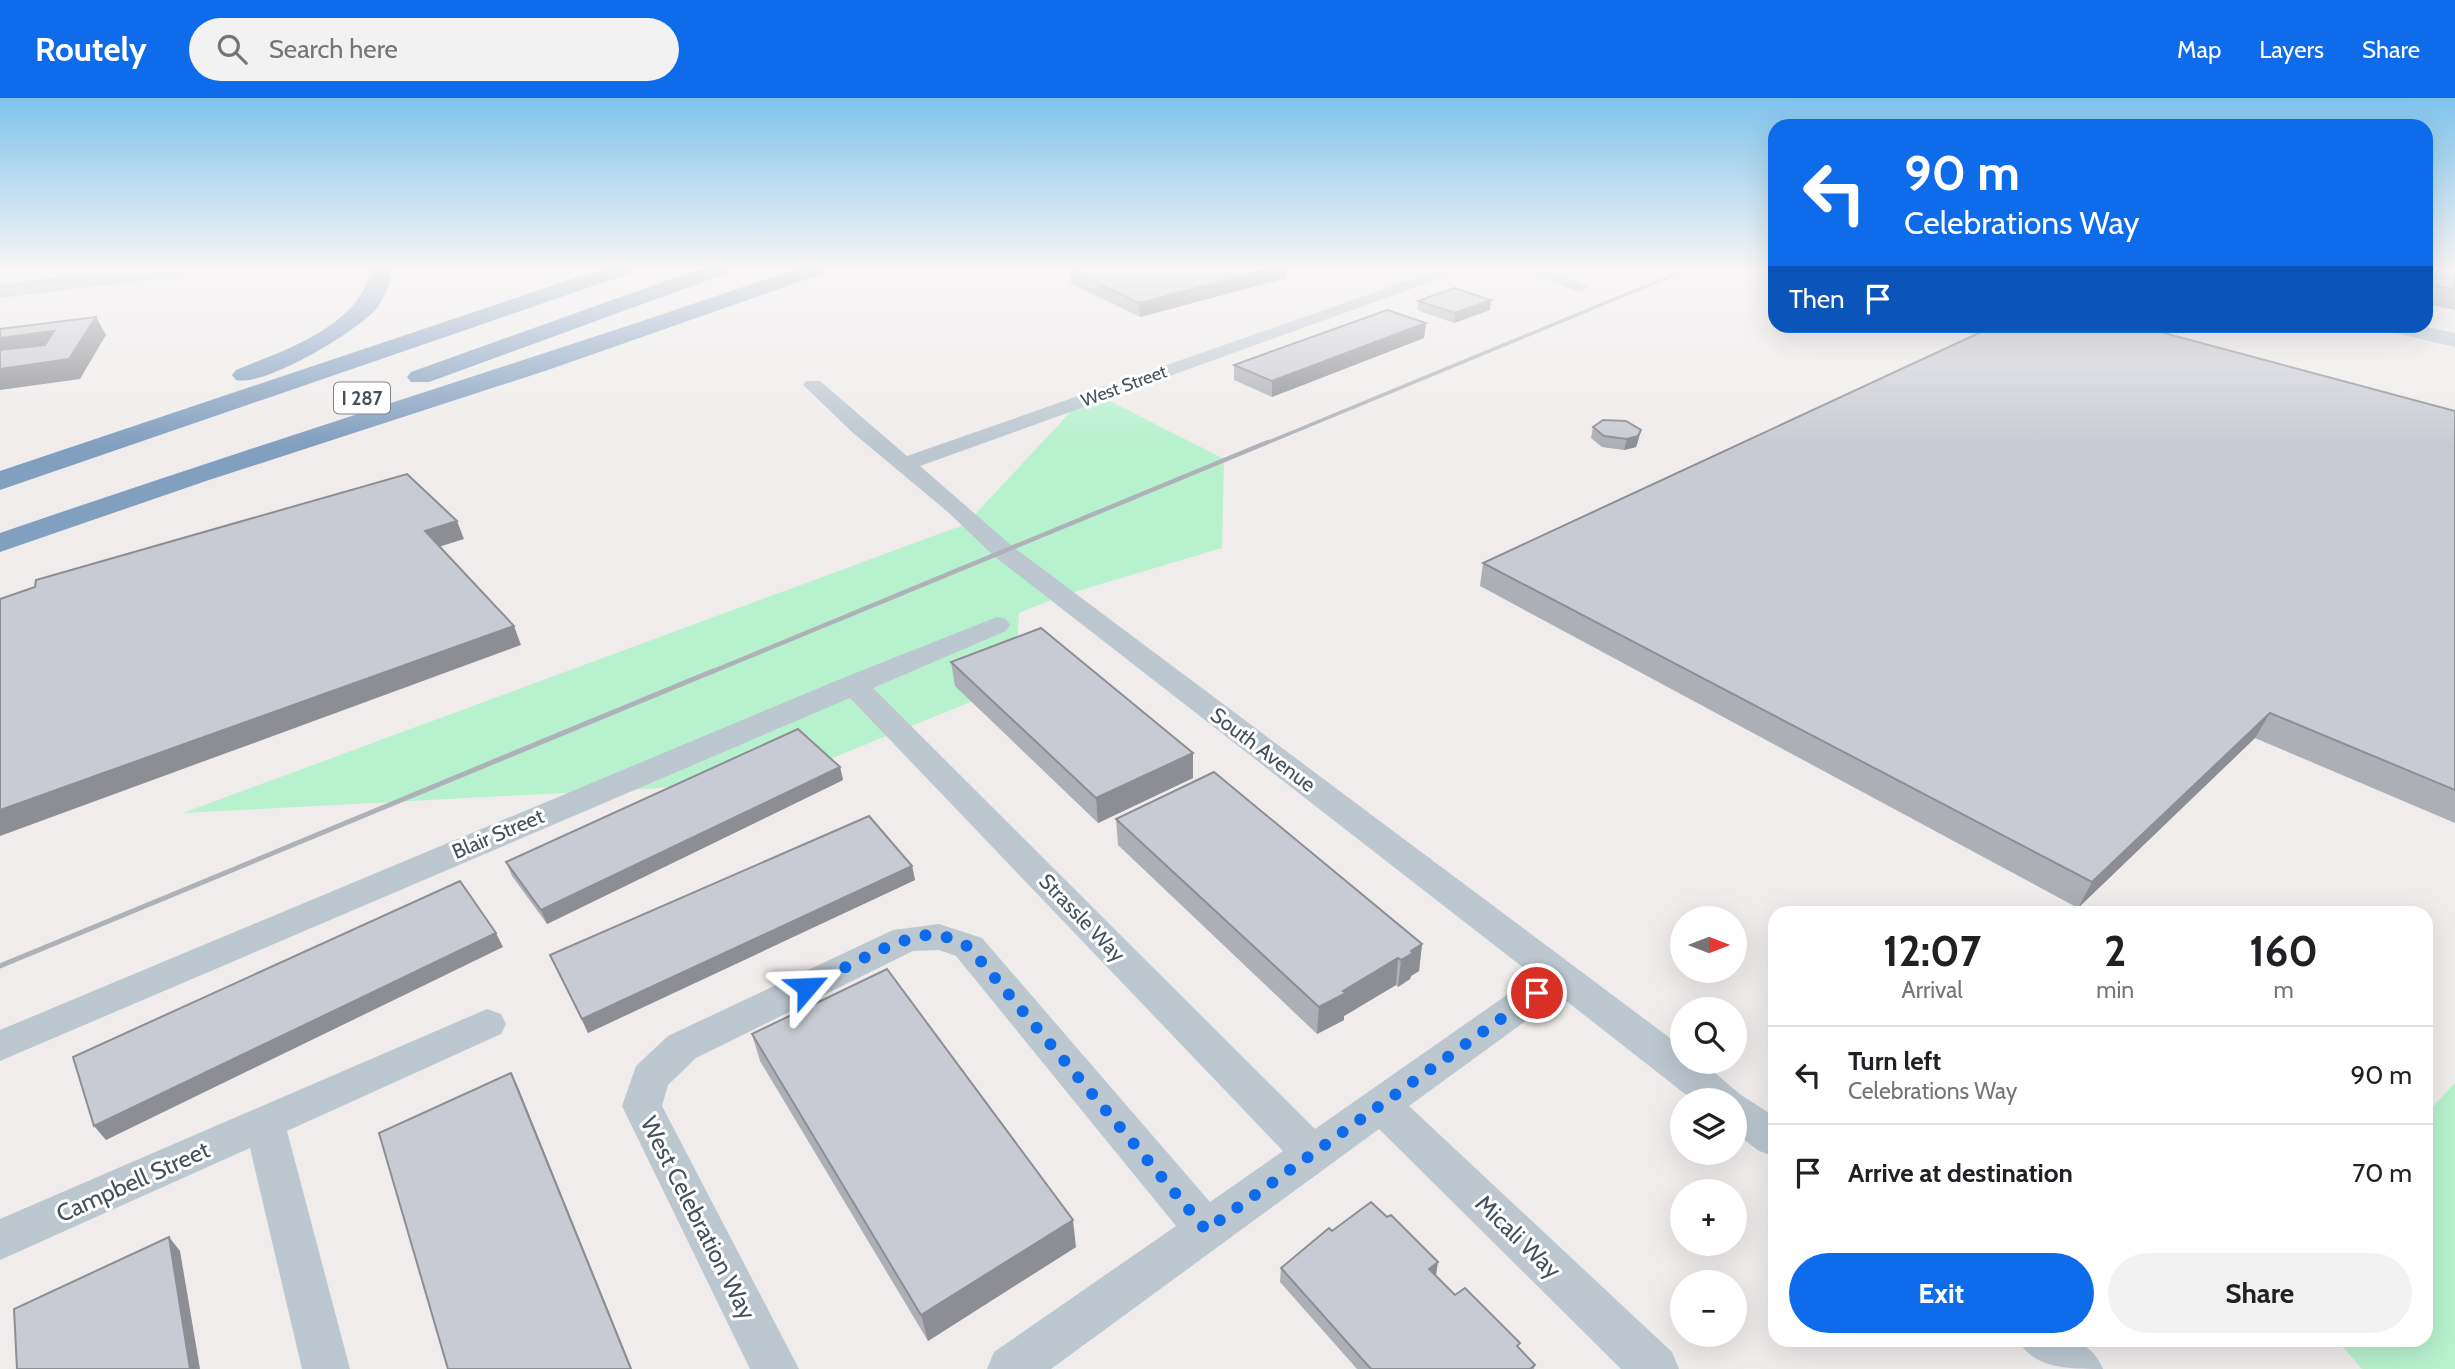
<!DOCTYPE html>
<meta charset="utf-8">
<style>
:root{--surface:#fff;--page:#f2f2f2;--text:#202124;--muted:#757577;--line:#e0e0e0;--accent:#0e6be9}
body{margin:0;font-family:Cabin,sans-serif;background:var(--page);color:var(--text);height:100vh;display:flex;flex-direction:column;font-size:26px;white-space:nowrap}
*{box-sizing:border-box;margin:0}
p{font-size:23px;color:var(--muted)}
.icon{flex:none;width:38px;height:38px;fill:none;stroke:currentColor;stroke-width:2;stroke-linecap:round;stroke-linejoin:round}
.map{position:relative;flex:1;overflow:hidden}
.panel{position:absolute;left:1768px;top:808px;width:665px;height:441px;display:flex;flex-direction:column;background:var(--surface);border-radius:21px;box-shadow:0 7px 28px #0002}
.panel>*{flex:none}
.banner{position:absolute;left:1768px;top:21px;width:665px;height:214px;border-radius:21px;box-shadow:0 7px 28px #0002;background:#0e6be9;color:#fff;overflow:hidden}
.needle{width:46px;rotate:90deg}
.controls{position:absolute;left:1670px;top:808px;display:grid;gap:14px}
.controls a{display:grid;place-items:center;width:77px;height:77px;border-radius:50%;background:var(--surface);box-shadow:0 7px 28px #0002;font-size:35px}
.pin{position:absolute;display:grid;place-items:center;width:60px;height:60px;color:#fff;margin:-30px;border:4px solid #fff;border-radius:50%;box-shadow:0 2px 7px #0007}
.me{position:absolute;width:77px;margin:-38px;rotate:64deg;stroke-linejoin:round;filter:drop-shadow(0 0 5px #0008)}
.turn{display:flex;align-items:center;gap:24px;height:147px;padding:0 21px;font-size:32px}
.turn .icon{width:91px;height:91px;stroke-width:2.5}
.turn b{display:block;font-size:49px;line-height:60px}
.then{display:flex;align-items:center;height:66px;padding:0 21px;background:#0003;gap:14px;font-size:26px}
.eta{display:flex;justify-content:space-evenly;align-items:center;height:119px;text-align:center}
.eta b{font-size:42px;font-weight:800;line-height:49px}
.action{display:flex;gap:14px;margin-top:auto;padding:14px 21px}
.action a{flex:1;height:80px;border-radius:42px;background:var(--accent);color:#fff;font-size:28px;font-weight:800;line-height:80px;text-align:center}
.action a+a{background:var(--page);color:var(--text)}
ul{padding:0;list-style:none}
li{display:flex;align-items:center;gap:21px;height:98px;padding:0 21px;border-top:2px solid var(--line)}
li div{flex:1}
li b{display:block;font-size:26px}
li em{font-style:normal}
header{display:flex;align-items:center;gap:42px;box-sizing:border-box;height:98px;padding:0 35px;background:var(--accent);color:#fff}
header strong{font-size:33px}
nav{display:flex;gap:38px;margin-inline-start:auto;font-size:24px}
.search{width:490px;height:63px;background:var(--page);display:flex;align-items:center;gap:18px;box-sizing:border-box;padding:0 24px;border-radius:38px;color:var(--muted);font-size:26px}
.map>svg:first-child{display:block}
.green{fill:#b7f1ce}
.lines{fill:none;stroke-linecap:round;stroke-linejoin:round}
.street{fill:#bcc7d0;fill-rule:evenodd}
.secondary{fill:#becad7;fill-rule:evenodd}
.highway{fill:#819fbf;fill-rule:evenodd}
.rail-far2{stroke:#aeb2b8;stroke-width:3.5}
.rail-far1{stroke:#aeb2b8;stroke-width:4.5}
.rail{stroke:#aeb2b8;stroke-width:5}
.wall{fill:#acafb5}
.shaded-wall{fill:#8c8e94}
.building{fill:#c8cbd3;stroke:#8c8e94;stroke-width:2}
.route{stroke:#0e6be9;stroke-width:12;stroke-dasharray:0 21.6}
.labels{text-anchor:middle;stroke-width:6;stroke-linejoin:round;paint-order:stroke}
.far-street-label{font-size:18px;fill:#44505b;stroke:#fff}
.shield{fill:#fff;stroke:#7c848c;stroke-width:2}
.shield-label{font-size:19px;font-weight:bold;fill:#44505b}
.street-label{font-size:21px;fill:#44505b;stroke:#fff}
.near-street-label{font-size:24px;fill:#44505b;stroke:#fff}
</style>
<header>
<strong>Routely</strong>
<div class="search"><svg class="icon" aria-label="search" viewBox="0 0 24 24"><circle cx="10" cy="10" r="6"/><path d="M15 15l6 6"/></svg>Search here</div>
<nav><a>Map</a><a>Layers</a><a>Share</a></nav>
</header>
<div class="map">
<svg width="2455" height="1271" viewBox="0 0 2455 1271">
<rect width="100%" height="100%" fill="#f0ecec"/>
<g class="green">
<path d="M 1102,299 L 1224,361 L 1222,450 L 1064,497 L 1019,515 L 1015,586 L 773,684 L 183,715 L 966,426 L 1075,309 Z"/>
<path d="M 2455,985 L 2455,1271 L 2362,1271 L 2338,1243 L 2426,1242 L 2426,1016 Z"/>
</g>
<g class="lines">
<g class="street">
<path d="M 1444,170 L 1469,170 L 920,368 L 1012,448 L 1682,949 L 1682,964 L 1702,964 L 1741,997 L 1774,1018 L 1774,1058 L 1759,1053 L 1734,1034 L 1734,1003 L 1694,1003 L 1560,898 L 1409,1008 L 1672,1254 L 1679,1271 L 1621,1271 L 1379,1031 L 1051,1271 L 987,1271 L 994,1254 L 1176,1128 L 956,858 L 939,852 L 913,853 L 696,960 L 668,987 L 662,1008 L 799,1271 L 750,1271 L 622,1008 L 636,968 L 668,938 L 893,832 L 939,826 L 982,840 L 1210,1104 L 1283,1053 L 850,600 L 0,963 L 0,932 L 843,580 L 997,519 L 1006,521 L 1010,527 L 1006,533 L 873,590 L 1315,1031 L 1534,878 L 994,458 L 949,415 L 852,334 L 803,287 L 806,283 L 820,283 L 907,358 Z"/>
<path d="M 1520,170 L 1544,170 L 1589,189 L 1581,194 L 1575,193 Z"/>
<path d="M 487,911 L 501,916 L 506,926 L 501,936 L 287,1033 L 350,1271 L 302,1271 L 250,1050 L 0,1162 L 0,1121 Z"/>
<path d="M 2018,1242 C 2054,1242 2086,1232 2103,1271 C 2067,1271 2034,1271 2018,1242 Z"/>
</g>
<g class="secondary">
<path d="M 141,170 L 209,170 L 199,176 L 0,200 L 0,186 Z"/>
<path d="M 2382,228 L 2422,228 L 2455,235 L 2455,249 L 2386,233 Z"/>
</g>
<g class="highway">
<path d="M 371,170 L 392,170 C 390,186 386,197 377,210 C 358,233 265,289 236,282 L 232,277 L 236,272 C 285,252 361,228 371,170 Z"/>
<path d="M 605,170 L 637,170 L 634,174 L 0,392 L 0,373 Z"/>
<path d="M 702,170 L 733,170 L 730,174 L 429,284 L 411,284 L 407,279 L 411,274 Z"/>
<path d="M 799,170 L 830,170 L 827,174 L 548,272 L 206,383 L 0,454 L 0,435 C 265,344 533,261 799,170 Z"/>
</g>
<path class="rail-far2" d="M 1264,346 L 1690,170"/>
<path class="rail-far1" d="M 709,575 L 1268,344"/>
<path class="rail" d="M 0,868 L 713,573"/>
</g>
<g class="wall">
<path d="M 2426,170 L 2455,170 L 2455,212 L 2426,206 Z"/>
<path d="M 1070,172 L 1286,180 L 1140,219 L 1071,186 Z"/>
<path d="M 1491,202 L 1490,212 L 1454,225 L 1417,212 L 1418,203 Z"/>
<path d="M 1426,225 L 1424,240 L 1272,299 L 1234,282 L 1234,267 Z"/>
<path d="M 2455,313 L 2455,725 L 2255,640 L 2078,810 L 1480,488 L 1483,465 Z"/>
<path d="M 1593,329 L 1641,332 L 1638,343 L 1636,349 L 1624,352 L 1602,349 L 1591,340 Z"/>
<path d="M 951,564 L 1193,680 L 1098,725 L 955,588 Z"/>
<path d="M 840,669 L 843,682 L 547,826 L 512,778 L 506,764 Z"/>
<path d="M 1116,721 L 1422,846 L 1419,873 L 1411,878 L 1410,881 L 1398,889 L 1396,887 L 1344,918 L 1344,922 L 1317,936 L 1118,747 Z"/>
<path d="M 912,768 L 915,782 L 588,935 L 550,857 Z"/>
<path d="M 752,936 L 1076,1149 L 928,1243 L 760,963 Z"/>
<path d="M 1332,1133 L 1436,1177 L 1455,1197 L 1519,1250 L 1535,1267 L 1534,1271 L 1357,1271 L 1280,1184 L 1281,1170 Z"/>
</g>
<g class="shaded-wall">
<path d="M 1272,170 L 1287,170 L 1286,180 L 1140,219 L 1139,205 Z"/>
<path d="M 1491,202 L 1490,212 L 1454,225 L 1455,215 Z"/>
<path d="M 96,219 L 106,237 L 80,281 L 0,292 L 0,271 Z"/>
<path d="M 1426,225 L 1424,240 L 1272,299 L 1272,283 Z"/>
<path d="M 54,233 L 64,252 L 0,260 L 0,240 Z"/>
<path d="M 1641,332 L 1638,343 L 1636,349 L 1624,352 L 1627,341 Z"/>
<path d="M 457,423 L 464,441 L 432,451 L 425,433 Z"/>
<path d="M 514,528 L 521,547 L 0,738 L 0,712 Z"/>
<path d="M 2270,615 L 2255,640 L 2078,810 L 2092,784 Z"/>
<path d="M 1193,655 L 1193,680 L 1098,725 L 1096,700 Z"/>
<path d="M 840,669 L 843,682 L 547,826 L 541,812 Z"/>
<path d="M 912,768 L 915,782 L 588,935 L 582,921 Z"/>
<path d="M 496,835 L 503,849 L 106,1042 L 94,1028 Z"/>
<path d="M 1422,846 L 1419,873 L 1411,878 L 1410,881 L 1398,889 L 1401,862 L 1411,853 Z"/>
<path d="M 1398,860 L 1396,887 L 1344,918 L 1344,922 L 1317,936 L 1319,909 Z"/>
<path d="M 511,975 L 518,989 L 632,1271 L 631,1271 Z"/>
<path d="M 1073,1122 L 1076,1149 L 928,1243 L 921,1217 Z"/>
<path d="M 169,1139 L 180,1153 L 200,1271 L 190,1271 Z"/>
<path d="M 1438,1164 L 1436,1178 L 1429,1171 Z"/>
</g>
<g class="building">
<path d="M 1079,170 L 1272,170 L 1139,205 L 1070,172 Z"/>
<path d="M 2426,170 L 2455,170 L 2455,192 L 2426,186 Z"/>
<path d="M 1454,190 L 1491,202 L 1455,215 L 1418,203 Z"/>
<path d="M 1387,212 L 1426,225 L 1272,283 L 1234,267 Z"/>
<path d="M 96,219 L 69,261 L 0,271 L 0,252 L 45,247 L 54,233 L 0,240 L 0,231 Z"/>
<path d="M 1994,228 L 2138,228 L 2455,313 L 2455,692 L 2270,615 L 2092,784 L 1483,465 Z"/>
<path d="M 1603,322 L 1626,323 L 1641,332 L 1638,338 L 1627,341 L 1604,338 L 1593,329 Z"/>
<path d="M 407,376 L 457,423 L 425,433 L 514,528 L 0,712 L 0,501 L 35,489 L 36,482 Z"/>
<path d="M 1041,530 L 1193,655 L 1096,700 L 951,564 Z"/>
<path d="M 798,631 L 840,669 L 541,812 L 506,764 Z"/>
<path d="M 1214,674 L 1422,846 L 1411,853 L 1413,855 L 1401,862 L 1398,860 L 1343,893 L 1346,895 L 1319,909 L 1116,721 Z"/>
<path d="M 869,718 L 912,768 L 582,921 L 550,857 Z"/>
<path d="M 460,783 L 496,835 L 94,1028 L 73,959 Z"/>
<path d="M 887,871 L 1073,1122 L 921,1217 L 752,936 Z"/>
<path d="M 511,975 L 631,1271 L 448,1271 L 379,1035 Z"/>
<path d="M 1371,1104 L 1387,1119 L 1391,1117 L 1438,1164 L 1429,1171 L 1455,1197 L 1465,1190 L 1520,1245 L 1517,1248 L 1535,1267 L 1530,1271 L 1371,1271 L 1281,1170 L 1329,1130 L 1332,1133 Z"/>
<path d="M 169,1139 L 190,1271 L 17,1271 L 14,1211 Z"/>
</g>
<linearGradient id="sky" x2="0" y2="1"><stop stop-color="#7fc3ec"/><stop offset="0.49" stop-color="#f8f6f6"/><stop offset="1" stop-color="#f8f6f6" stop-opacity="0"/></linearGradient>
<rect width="2455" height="348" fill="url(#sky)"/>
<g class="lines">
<path class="route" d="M 807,889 C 839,874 894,840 928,837 C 943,836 955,842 969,849 L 1206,1132 L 1537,895"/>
</g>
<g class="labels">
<g class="far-street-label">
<text transform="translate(1124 288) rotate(-20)" y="6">West Street</text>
</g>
<rect class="shield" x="334" y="284.5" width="56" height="31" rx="5"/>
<g class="shield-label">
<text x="362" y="307">I 287</text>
</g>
<g class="street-label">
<text transform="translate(1263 652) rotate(37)" y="7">South Avenue</text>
<text transform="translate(498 736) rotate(-23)" y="7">Blair Street</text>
<text transform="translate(1082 820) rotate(46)" y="7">Strassle Way</text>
</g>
<g class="near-street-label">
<text transform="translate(133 1084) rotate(-24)" y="8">Campbell Street</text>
<text transform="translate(698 1120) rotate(63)" y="8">West Celebration Way</text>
<text transform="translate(1518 1139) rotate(44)" y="8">Micali Way</text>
</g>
</g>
</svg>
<div class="controls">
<a><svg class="needle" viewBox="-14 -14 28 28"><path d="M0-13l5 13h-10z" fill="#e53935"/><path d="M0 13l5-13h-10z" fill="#757577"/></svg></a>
<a><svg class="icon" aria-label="search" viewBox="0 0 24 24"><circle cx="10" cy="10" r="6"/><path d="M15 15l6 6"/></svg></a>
<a><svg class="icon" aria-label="layers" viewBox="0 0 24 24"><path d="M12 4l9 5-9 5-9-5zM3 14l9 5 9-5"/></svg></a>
<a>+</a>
<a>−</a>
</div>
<div class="pin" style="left:1537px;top:895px;background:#d93025"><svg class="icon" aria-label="arrive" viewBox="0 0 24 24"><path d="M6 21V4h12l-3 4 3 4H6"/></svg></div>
<svg class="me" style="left:807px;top:889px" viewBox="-20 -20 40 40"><path d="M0-17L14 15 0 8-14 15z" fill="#0e6be9" stroke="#fff" stroke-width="4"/></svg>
<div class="banner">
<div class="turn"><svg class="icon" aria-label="left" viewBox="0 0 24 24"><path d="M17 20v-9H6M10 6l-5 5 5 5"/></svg><div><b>90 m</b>Celebrations Way</div></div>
<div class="then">Then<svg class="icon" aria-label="arrive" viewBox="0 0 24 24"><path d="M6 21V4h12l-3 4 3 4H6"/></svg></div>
</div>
<section class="panel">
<div class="eta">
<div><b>12:07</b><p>Arrival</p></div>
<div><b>2</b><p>min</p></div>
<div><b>160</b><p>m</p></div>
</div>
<ul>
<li><svg class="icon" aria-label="left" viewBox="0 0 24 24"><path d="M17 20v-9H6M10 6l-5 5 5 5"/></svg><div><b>Turn left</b><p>Celebrations Way</p></div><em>90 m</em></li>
<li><svg class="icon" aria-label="arrive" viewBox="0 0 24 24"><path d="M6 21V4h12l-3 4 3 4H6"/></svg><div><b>Arrive at destination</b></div><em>70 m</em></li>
</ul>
<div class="action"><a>Exit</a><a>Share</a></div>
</section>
</div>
